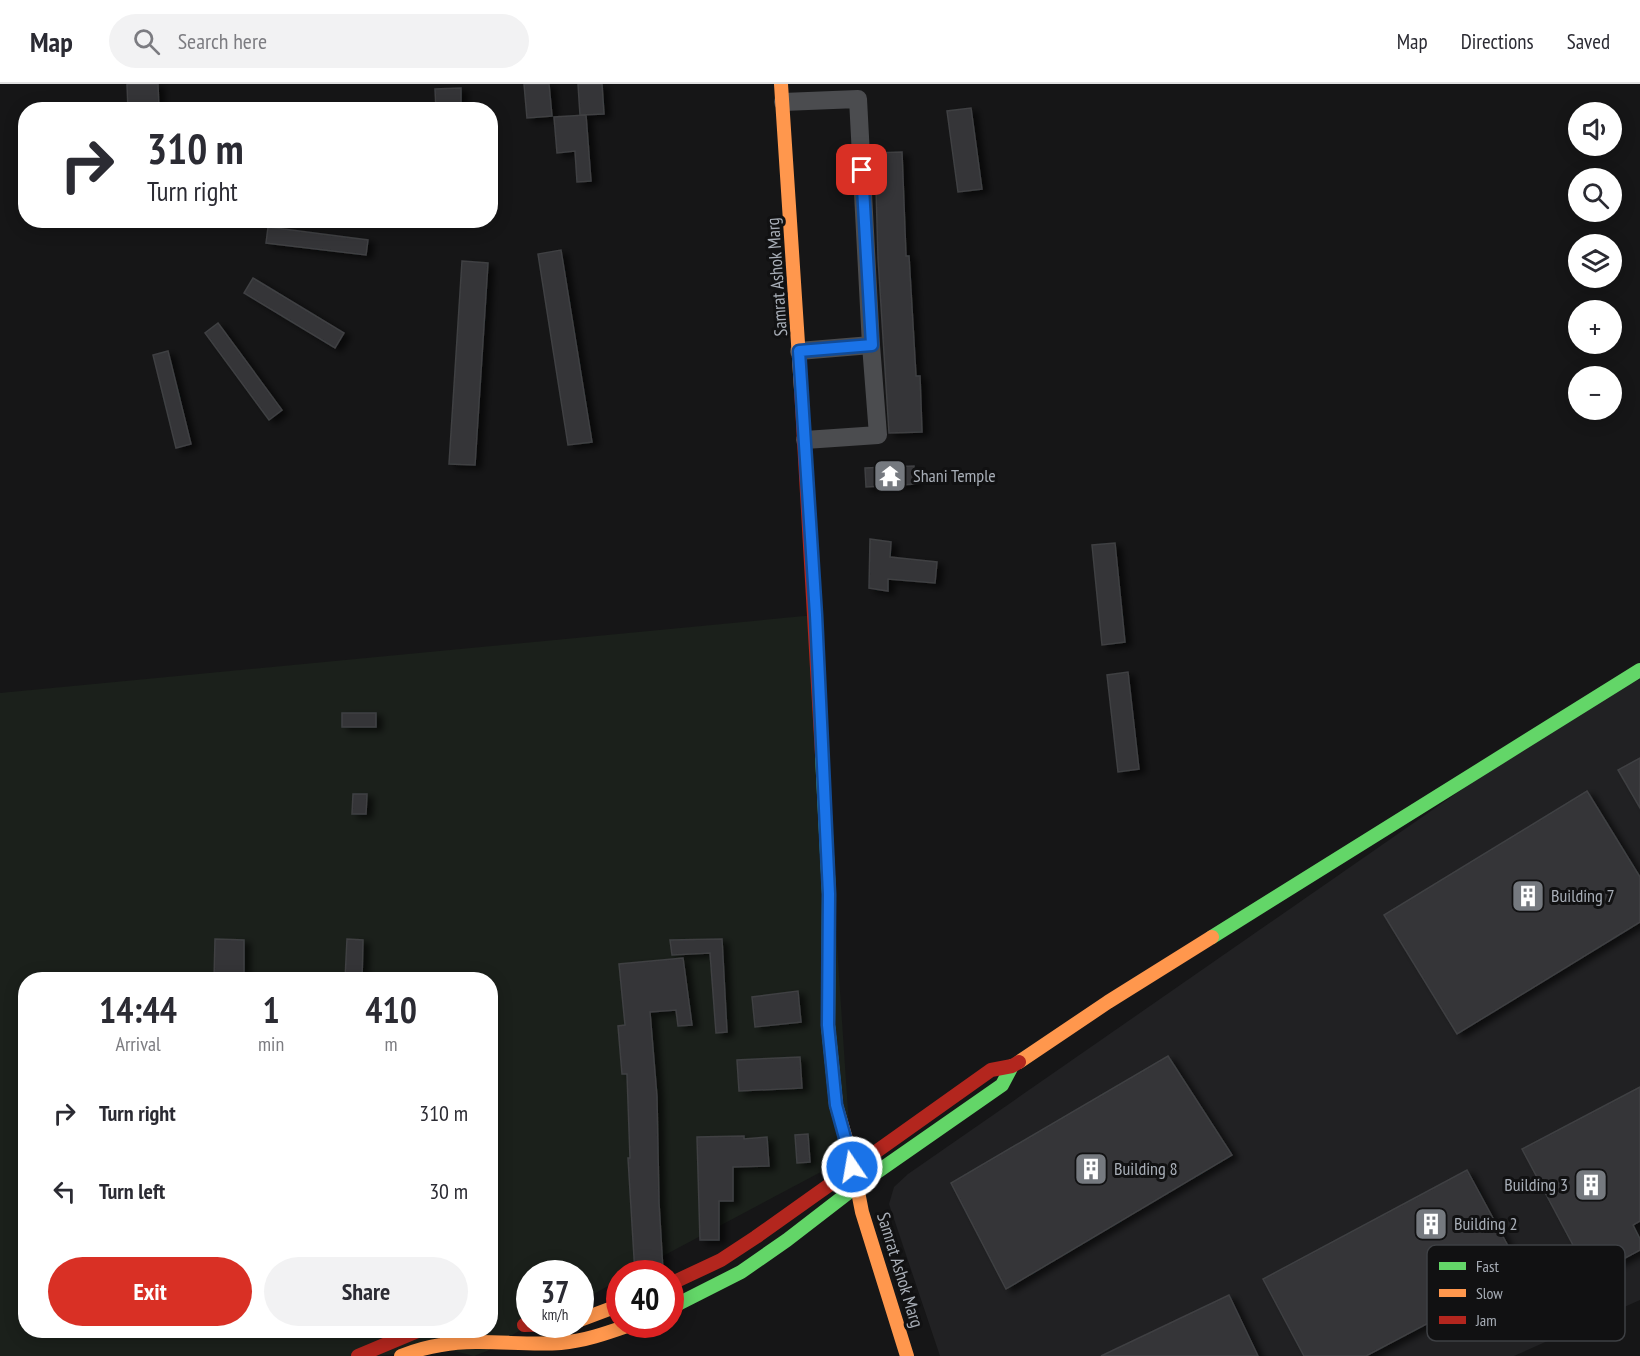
<!DOCTYPE html>
<meta charset="utf-8">
<style>
:root{--surface:#fff;--page:#f2f2f3;--text:#2b2b33;--muted:#7c7c81;--line:#e1e1e2;--accent:#d93025}
body{margin:0;font-family:"PT Sans Narrow",sans-serif;background:var(--page);color:var(--text);height:100vh;display:flex;flex-direction:column;font-size:22px;white-space:nowrap}
*{box-sizing:border-box;margin:0}
p{font-size:20px;color:var(--muted)}
.icon{flex:none;width:33px;height:33px;fill:none;stroke:currentColor;stroke-width:2;stroke-linecap:round;stroke-linejoin:round}
.map{position:relative;flex:1;overflow:hidden}
.panel{position:absolute;left:18px;top:888px;width:480px;height:366px;display:flex;flex-direction:column;background:var(--surface);border-radius:24px;box-shadow:0 3px 15px #0003}
.panel>*{flex:none}
.hud{position:absolute;left:18px;top:18px;width:480px;height:126px;border-radius:24px;box-shadow:0 3px 15px #0003;background:#fff;color:var(--text);overflow:hidden}
.controls{position:absolute;left:1568px;top:18px;display:grid;gap:12px}
.controls a{display:grid;place-items:center;width:54px;height:54px;border-radius:50%;background:var(--surface);box-shadow:0 3px 15px #0003;font-size:30px}
.speed{position:absolute;left:516px;top:1176px;display:flex;gap:12px;font-size:30px;font-weight:700;text-align:center}
.speed>*{display:grid;place-content:center;width:78px;height:78px;border-radius:50%;background:var(--surface);box-shadow:0 3px 15px #0003;line-height:1}
.speed small{font-size:15px;font-weight:400}
.speed .limit{border:9px solid #d22;background:#fff;color:#111}
.pin{position:absolute;display:grid;place-items:center;width:51px;height:51px;color:#fff;margin:-26px;border-radius:12px;box-shadow:0 3px 9px #0006}
.me{position:absolute;width:66px;margin:-33px;rotate:348deg;stroke-linejoin:round;filter:drop-shadow(0 0 4px #0008)}
.turn{display:flex;align-items:center;gap:21px;height:126px;padding:0 30px;font-size:27px}
.turn .icon{width:78px;height:78px;stroke-width:2.5}
.turn b{display:block;font-size:42px;line-height:51px}
.eta{display:flex;justify-content:space-evenly;align-items:center;height:102px;text-align:center}
.eta b{font-size:36px;font-weight:800;line-height:42px}
.primary-button{display:flex;gap:12px;margin-top:auto;padding:12px 30px}
.primary-button a{flex:1;height:69px;border-radius:36px;background:var(--accent);color:#fff;font-size:24px;font-weight:800;line-height:69px;text-align:center}
.primary-button a+a{background:var(--page);color:var(--text)}
ul{padding:0;list-style:none}
li{display:flex;align-items:center;gap:18px;height:78px;padding:0 30px}
li div{flex:1}
li b{display:block;font-size:22px}
li em{font-style:normal}
header{display:flex;align-items:center;gap:36px;box-sizing:border-box;height:84px;padding:0 30px;background:var(--surface);border-bottom:2px solid var(--line)}
header strong{font-size:28px}
nav{display:flex;gap:33px;margin-inline-start:auto;font-size:21px}
.search{width:420px;height:54px;background:var(--page);display:flex;align-items:center;gap:15px;box-sizing:border-box;padding:0 21px;border-radius:33px;color:var(--muted);font-size:22px}
.map>svg:first-child{display:block}
.built{fill:#212123}
.green{fill:#1b201b;fill-rule:evenodd}
.building{fill:#343437;stroke:#3f4043;stroke-width:1.5;filter:url(#shadow)}
.lines{fill:none;stroke-linecap:round;stroke-linejoin:round}
.street{stroke:#4b4c4f;stroke-width:18}
.fast{stroke:#63d668;stroke-width:14}
.slow{stroke:#ff974d;stroke-width:14}
.jam{stroke:#b3261e;stroke-width:14}
.route-casing{stroke:#114b97;stroke-width:15}
.route{stroke:#1a73e8;stroke-width:10}
.labels{text-anchor:middle;stroke-width:6;stroke-linejoin:round;paint-order:stroke}
.street-label{font-size:18px;fill:#a8aeb7;stroke:#111112}
.poi-label{font-size:18px;fill:#a8aeb7;stroke:#111112;text-anchor:start}
.key{fill:#111112;stroke:#3e4044;stroke-width:1.5}
.key-label{font-size:16px;fill:#a8aeb7}
</style>
<header>
<strong>Map</strong>
<div class="search"><svg class="icon" aria-label="search" viewBox="0 0 24 24"><circle cx="10" cy="10" r="6"/><path d="M15 15l6 6"/></svg>Search here</div>
<nav><a>Map</a><a>Directions</a><a>Saved</a></nav>
</header>
<div class="map">
<svg width="1640" height="1272" viewBox="0 0 1640 1272">
<defs>
<filter id="shadow"><feDropShadow dx="6" dy="3.5" stdDeviation="3" flood-color="#0009"/></filter>
</defs>
<rect width="100%" height="100%" fill="#161617"/>
<path class="built" d="M 1640,595 L 1640,1216 L 1514,1272 L 940,1272 L 889,1120 L 894,1103 L 908,1090 L 1572,629 Z"/>
<path class="green" d="M 815,531 L 851,1072 L 631,1189 L 620,1190 L 619,1196 L 581,1217 L 580,1190 L 530,1190 L 530,1240 L 487,1267 L 474,1272 L 450,1266 L 374,1272 L 0,1272 L 0,609 ZM 26,896 L 490,896 L 490,1246 L 26,1246 Z"/>
<g class="building">
<path d="M 127,0 L 158,0 L 159,26 L 128,26 Z"/>
<path d="M 524,0 L 549,0 L 552,32 L 527,34 Z"/>
<path d="M 578,0 L 602,0 L 604,30 L 580,31 Z"/>
<path d="M 461,4 L 461,26 L 436,26 L 435,5 Z"/>
<path d="M 971,24 L 982,105 L 958,108 L 947,27 Z"/>
<path d="M 586,31 L 591,97 L 577,98 L 575,67 L 557,69 L 554,33 Z"/>
<path d="M 902,68 L 906,172 L 909,172 L 916,292 L 920,292 L 922,348 L 889,349 L 878,174 L 875,69 Z"/>
<path d="M 268,143 L 368,156 L 366,171 L 266,159 Z"/>
<path d="M 561,166 L 592,358 L 568,361 L 538,170 Z"/>
<path d="M 462,177 L 488,179 L 475,381 L 449,380 Z"/>
<path d="M 253,194 L 344,249 L 335,264 L 244,209 Z"/>
<path d="M 218,239 L 282,326 L 269,336 L 205,249 Z"/>
<path d="M 168,267 L 191,360 L 176,364 L 153,271 Z"/>
<path d="M 914,382 L 915,400 L 866,403 L 865,384 Z"/>
<path d="M 870,455 L 891,458 L 890,473 L 937,478 L 935,499 L 888,495 L 888,507 L 869,504 Z"/>
<path d="M 1115,459 L 1125,558 L 1102,561 L 1092,461 Z"/>
<path d="M 1128,588 L 1139,685 L 1118,688 L 1107,591 Z"/>
<rect x="342" y="629" width="34" height="14"/>
<path d="M 1640,674 L 1640,724 L 1618,686 Z"/>
<path d="M 1587,707 L 1640,793 L 1640,838 L 1457,950 L 1384,831 Z"/>
<path d="M 353,710 L 367,710 L 366,730 L 352,730 Z"/>
<path d="M 215,855 L 244,856 L 244,896 L 214,896 Z"/>
<path d="M 347,855 L 363,856 L 362,896 L 345,896 Z"/>
<path d="M 722,855 L 727,948 L 716,949 L 710,869 L 672,871 L 670,856 Z"/>
<path d="M 683,874 L 692,941 L 678,942 L 676,926 L 650,928 L 657,1013 L 659,1119 L 663,1187 L 660,1190 L 635,1190 L 628,1074 L 630,1074 L 627,990 L 622,990 L 618,942 L 625,941 L 619,880 Z"/>
<path d="M 798,907 L 801,938 L 755,943 L 752,913 Z"/>
<path d="M 1168,972 L 1232,1071 L 1006,1205 L 951,1099 Z"/>
<path d="M 800,973 L 802,1004 L 739,1007 L 737,976 Z"/>
<path d="M 1640,1003 L 1640,1137 L 1633,1141 L 1640,1155 L 1640,1166 L 1590,1193 L 1522,1065 Z"/>
<path d="M 808,1050 L 810,1078 L 797,1079 L 795,1051 Z"/>
<path d="M 744,1052 L 744,1055 L 767,1053 L 769,1082 L 733,1083 L 733,1117 L 719,1117 L 719,1156 L 700,1156 L 697,1053 Z"/>
<path d="M 1467,1086 L 1534,1210 L 1463,1248 L 1451,1227 L 1366,1272 L 1304,1272 L 1263,1195 Z"/>
<path d="M 1229,1211 L 1258,1272 L 1101,1272 L 1185,1232 Z"/>
</g>
<g class="lines">
<g class="street">
<path d="M 783,18 L 858,15 L 871,261 L 878,351 L 805,356"/>
<path d="M 799,267 L 871,261"/>
</g>
<g class="fast">
<path d="M 822,671 L 829,810 L 828,941 L 835,1010"/>
<path d="M 1212,853 L 1640,586"/>
<path d="M 670,1224 L 741,1188 L 787,1156 L 857,1102 L 1002,1001 L 1012,982"/>
</g>
<g class="slow">
<path d="M 781,0 L 801,305"/>
<path d="M 1019,978 L 1108,918 L 1212,853"/>
<path d="M 835,1010 L 836,1021 L 851,1072 L 862,1128 L 907,1272"/>
<path d="M 580,1236 L 620,1221"/>
<path d="M 401,1272 C 414,1267 427,1263 441,1261 C 481,1254 521,1262 561,1259 C 586,1257 610,1248 633,1240"/>
</g>
<g class="jam">
<path d="M 801,305 L 822,671"/>
<path d="M 670,1200 L 721,1176 L 756,1153 L 991,986 L 1012,982 L 1019,978"/>
<path d="M 524,1241 L 562,1240"/>
<path d="M 358,1272 L 420,1246"/>
</g>
</g>
<g class="lines">
<defs>
<path id="route" d="M 852,1083 L 850,1072 L 836,1021 L 828,941 L 829,810 L 816,531 L 799,267 L 872,261 L 862,86"/>
</defs>
<use href="#route" class="route-casing"/>
<use href="#route" class="route"/>
</g>
<defs>
<symbol id="temple-square" viewBox="-11 -11 22 22"><rect x="-9" y="-9" width="18" height="18" rx="4" fill="#75797f" stroke="#111112"/><path d="M0-6L5-2H3V0L6.5 2.5H4V6H1.5V3h-3V6H-4V2.5H-6.5L-3 0V-2H-5Z" fill="#fff"/></symbol>
<symbol id="building-square" viewBox="-11 -11 22 22"><rect x="-9" y="-9" width="18" height="18" rx="4" fill="#75797f" stroke="#111112"/><path d="M-4-6H4V6H1V3H-1V6H-4ZM-2.5-4.3h1.7v1.8h-1.7ZM.8-4.3h1.7v1.8H.8ZM-2.5-1h1.7V.8h-1.7ZM.8-1h1.7V.8H.8Z" fill="#fff"/></symbol>
</defs>
<g fill-rule="evenodd">
<use href="#temple-square" x="871" y="373" width="38" height="38"/>
<use href="#building-square" x="1509" y="793" width="38" height="38"/>
<use href="#building-square" x="1072" y="1066" width="38" height="38"/>
<use href="#building-square" x="1572" y="1082" width="38" height="38"/>
<use href="#building-square" x="1412" y="1121" width="38" height="38"/>
</g>
<g class="labels">
<g class="street-label">
<text transform="translate(777 193) rotate(-94)" y="6">Samrat Ashok Marg</text>
<text transform="translate(900 1186) rotate(73)" y="6">Samrat Ashok Marg</text>
</g>
<g class="poi-label">
<text x="913" y="398">Shani Temple</text>
<text x="1551" y="818">Building 7</text>
<text x="1114" y="1091">Building 8</text>
<text x="1568" y="1107" text-anchor="end">Building 3</text>
<text x="1454" y="1146">Building 2</text>
</g>
</g>
<rect x="1427" y="1161" width="198" height="96" rx="9" class="key"/>
<rect x="1439" y="1178" width="27" height="8" fill="#63d668"/>
<rect x="1439" y="1205" width="27" height="8" fill="#ff974d"/>
<rect x="1439" y="1232" width="27" height="8" fill="#b3261e"/>
<g class="key-label">
<text x="1476" y="1188">Fast</text>
<text x="1476" y="1215">Slow</text>
<text x="1476" y="1242">Jam</text>
</g>
</svg>
<div class="controls">
<a><svg class="icon" aria-label="sound" viewBox="0 0 24 24"><path d="M4 9h4l5-4v14l-5-4H4zM17 9q2 3 0 6"/></svg></a>
<a><svg class="icon" aria-label="search" viewBox="0 0 24 24"><circle cx="10" cy="10" r="6"/><path d="M15 15l6 6"/></svg></a>
<a><svg class="icon" aria-label="layers" viewBox="0 0 24 24"><path d="M12 4l9 5-9 5-9-5zM3 14l9 5 9-5"/></svg></a>
<a>+</a>
<a>−</a>
</div>
<div class="speed"><div>37<small>km/h</small></div><div class="limit">40</div></div>
<div class="pin" style="left:862px;top:86px;background:#d93025"><svg class="icon" aria-label="arrive" viewBox="0 0 24 24"><path d="M6 21V4h12l-3 4 3 4H6"/></svg></div>
<svg class="me" style="left:852px;top:1083px" viewBox="-20 -20 40 40"><circle r="17" fill="#1a73e8" stroke="#fff" stroke-width="3"/><path d="M0-11L8 9 0 5-8 9z" fill="#fff"/></svg>
<div class="hud">
<div class="turn"><svg class="icon" aria-label="right" viewBox="0 0 24 24"><path d="M7 20v-9h11M14 6l5 5-5 5"/></svg><div><b>310 m</b>Turn right</div></div>
</div>
<section class="panel">
<div class="eta">
<div><b>14:44</b><p>Arrival</p></div>
<div><b>1</b><p>min</p></div>
<div><b>410</b><p>m</p></div>
</div>
<ul>
<li><svg class="icon" aria-label="right" viewBox="0 0 24 24"><path d="M7 20v-9h11M14 6l5 5-5 5"/></svg><div><b>Turn right</b></div><em>310 m</em></li>
<li><svg class="icon" aria-label="left" viewBox="0 0 24 24"><path d="M17 20v-9H6M10 6l-5 5 5 5"/></svg><div><b>Turn left</b></div><em>30 m</em></li>
</ul>
<div class="primary-button"><a>Exit</a><a>Share</a></div>
</section>
</div>
